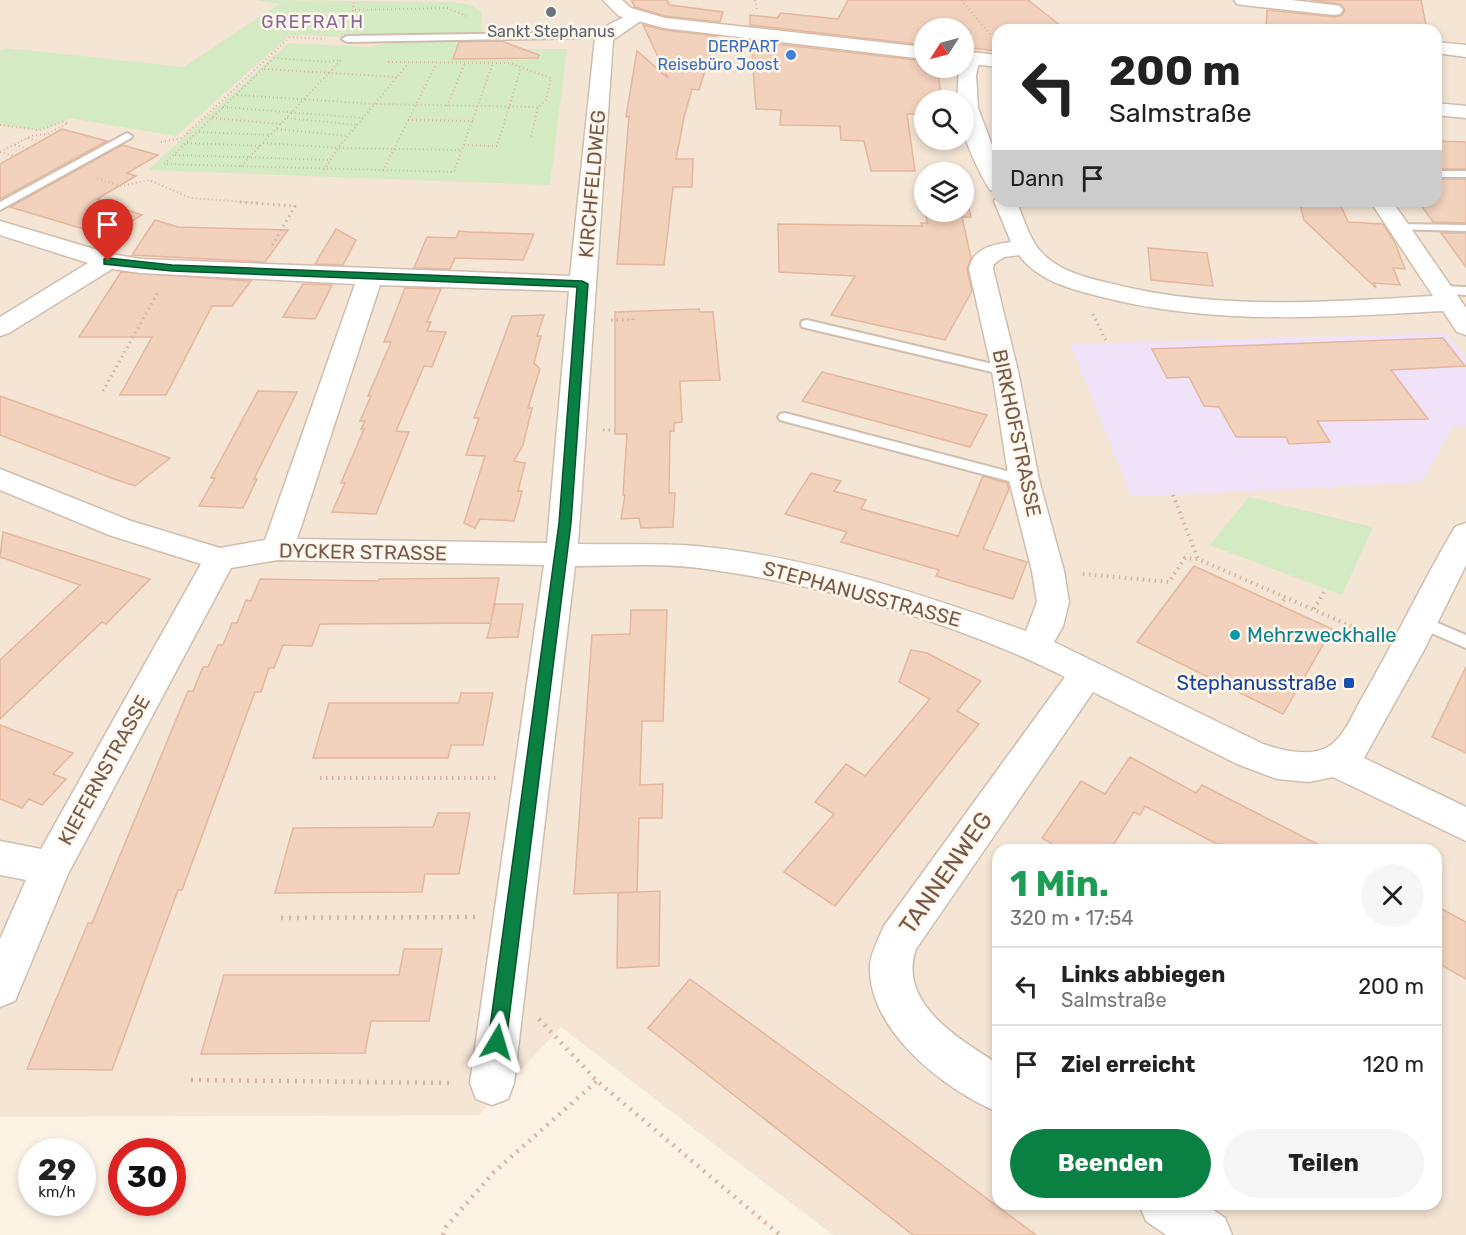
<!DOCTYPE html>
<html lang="de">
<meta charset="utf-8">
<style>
:root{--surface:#fff;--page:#f6f6f6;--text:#222;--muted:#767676;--line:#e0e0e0;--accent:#0b8043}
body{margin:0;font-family:Rubik,sans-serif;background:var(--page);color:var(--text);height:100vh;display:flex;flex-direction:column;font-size:22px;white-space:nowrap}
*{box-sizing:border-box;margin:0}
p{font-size:20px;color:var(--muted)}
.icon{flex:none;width:33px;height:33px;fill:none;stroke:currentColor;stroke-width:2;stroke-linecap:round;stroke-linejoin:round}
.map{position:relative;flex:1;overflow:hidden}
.panel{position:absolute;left:992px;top:844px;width:450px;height:366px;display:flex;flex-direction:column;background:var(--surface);border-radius:18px;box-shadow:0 3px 9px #0003}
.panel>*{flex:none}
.banner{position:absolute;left:992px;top:24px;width:450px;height:183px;border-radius:18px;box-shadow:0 3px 9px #0003;background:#fff;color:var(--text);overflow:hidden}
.needle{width:39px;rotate:234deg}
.fabs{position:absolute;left:914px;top:18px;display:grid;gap:12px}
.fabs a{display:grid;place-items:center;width:60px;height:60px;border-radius:50%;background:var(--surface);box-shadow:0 3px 9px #0003;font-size:30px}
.speed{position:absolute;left:18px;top:1138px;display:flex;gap:12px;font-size:30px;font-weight:700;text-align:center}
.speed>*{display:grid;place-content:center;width:78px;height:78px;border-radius:50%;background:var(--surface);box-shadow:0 3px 9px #0003;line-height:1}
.speed small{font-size:15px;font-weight:400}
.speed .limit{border:9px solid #d22;background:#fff;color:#111}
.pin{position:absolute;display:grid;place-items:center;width:51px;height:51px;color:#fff;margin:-62px -26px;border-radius:50% 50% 50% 0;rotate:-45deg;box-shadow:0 0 6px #0007}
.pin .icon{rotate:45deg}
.me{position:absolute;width:66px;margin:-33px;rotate:7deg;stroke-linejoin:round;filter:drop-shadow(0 0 4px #0008)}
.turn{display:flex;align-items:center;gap:21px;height:126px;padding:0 18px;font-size:27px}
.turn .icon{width:78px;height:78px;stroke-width:2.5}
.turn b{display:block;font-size:42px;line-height:51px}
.then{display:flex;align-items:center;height:57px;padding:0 18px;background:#0003;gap:12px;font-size:22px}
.round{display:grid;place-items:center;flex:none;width:63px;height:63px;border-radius:32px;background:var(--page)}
.overview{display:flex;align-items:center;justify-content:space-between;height:102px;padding:0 18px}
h1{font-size:36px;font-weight:700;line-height:45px;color:#1e9e55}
.button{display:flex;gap:12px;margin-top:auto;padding:12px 18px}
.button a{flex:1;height:69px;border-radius:36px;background:var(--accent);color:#fff;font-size:24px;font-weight:700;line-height:69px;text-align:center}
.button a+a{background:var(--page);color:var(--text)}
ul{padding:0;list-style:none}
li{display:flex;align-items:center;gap:18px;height:78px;padding:0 18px;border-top:2px solid var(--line)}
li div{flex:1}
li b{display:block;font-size:22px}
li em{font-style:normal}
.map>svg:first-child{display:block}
.residential{fill:#f4e5d4;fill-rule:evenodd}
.education{fill:#f0e2f9}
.green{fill:#d4eac3}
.building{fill:#f2d1bd;stroke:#e5b79d;stroke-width:1.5}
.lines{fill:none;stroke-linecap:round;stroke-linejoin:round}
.lane-casing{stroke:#d0bdae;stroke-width:4}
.street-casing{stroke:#d0bdae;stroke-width:3}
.secondary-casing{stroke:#d3bcab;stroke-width:3}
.path-far3{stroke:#d7b4a0;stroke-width:2;stroke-dasharray:1 3;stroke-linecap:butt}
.path-far2{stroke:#d7b4a0;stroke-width:3;stroke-dasharray:1.5 4;stroke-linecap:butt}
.path-far1{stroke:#d7b4a0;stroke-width:4;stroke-dasharray:1.5 4.5;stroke-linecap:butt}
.path{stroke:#d7b4a0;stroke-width:4.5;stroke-dasharray:2 6;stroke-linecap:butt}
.lane{fill:#fff;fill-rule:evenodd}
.street{fill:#fff;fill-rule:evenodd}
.secondary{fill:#fff;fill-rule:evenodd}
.route{fill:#0b8043;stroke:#07532c;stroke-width:1.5}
.worship-dot{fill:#6b7280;stroke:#fff7ec;stroke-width:2}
.shop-dot{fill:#3f7fe0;stroke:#fff7ec;stroke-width:2}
.culture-dot{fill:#0f9aa8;stroke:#fff7ec;stroke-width:2}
.transit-dot{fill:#1a4fb4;stroke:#fff7ec;stroke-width:2}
.labels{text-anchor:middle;stroke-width:5;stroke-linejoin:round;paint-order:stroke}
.far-worship-label{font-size:16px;fill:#5b616d;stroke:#fff7ec}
.far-shop-label{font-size:16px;fill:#366cbe;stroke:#fff7ec;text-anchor:end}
.far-quarter-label{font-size:18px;letter-spacing:1.5px;fill:#876599;stroke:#fff7ec}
.street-label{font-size:20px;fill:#76594a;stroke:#fff7ec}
.culture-label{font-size:20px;fill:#0d838f;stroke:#fff7ec;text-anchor:start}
.transit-label{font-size:20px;fill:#164399;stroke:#fff7ec;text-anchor:end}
.near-street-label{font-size:24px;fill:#76594a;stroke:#fff7ec}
</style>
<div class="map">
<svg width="1466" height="1235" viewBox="0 0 1466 1235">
<rect width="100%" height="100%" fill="#fcf3e5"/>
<path class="residential" d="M 0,0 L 1466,0 L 1466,1235 L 833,1235 L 561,1027 L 479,1115 L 0,1117 ZM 924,28 L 963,28 L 963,68 L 924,68 ZM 998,30 L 1436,30 L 1436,201 L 998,201 ZM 924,100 L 963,100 L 963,140 L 924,140 ZM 924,172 L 963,172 L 963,212 L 924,212 ZM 998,850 L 1436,850 L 1436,1204 L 998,1204 Z"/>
<path class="education" d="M 1446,333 L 1466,358 L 1466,425 L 1454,425 L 1422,482 L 1173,495 L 1131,496 L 1070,344 Z"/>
<g class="green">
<path d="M 256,0 L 453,2 L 470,5 L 481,12 L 482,34 L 348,37 L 290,35 L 176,136 L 71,118 L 46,129 L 37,130 L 0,125 L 0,51 L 6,48 L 184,67 L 279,4 Z"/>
<path d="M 459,40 L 457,49 L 567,49 L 550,185 L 148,170 L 288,43 L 370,47 L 392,42 Z"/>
<path d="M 1249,497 L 1373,527 L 1342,595 L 1210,545 Z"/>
</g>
<g class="building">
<path d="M 631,0 L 667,0 L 670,5 L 723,12 L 720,22 L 665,16 L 635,7 Z"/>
<path d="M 848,0 L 1028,0 L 1066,30 L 998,30 L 998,51 L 963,47 L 963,28 L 924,28 L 924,45 L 750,25 L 750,15 L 777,18 L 781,13 L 838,19 Z"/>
<path d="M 1310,0 L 1421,0 L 1427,30 L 1266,30 L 1267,10 L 1334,17 L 1342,15 L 1345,10 L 1340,4 Z"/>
<path d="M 643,25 L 664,30 L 716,36 L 699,90 L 692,89 L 685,114 L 685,112 L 676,159 L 693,159 L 692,187 L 673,187 L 664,265 L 617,264 L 629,116 L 626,117 L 637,51 L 668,78 Z"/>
<path d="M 501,41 L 539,55 L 538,58 L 453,59 L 459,42 Z"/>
<path d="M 751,41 L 924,61 L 924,68 L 937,68 L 942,100 L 924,100 L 924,114 L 907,114 L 915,171 L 871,171 L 864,141 L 841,140 L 840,126 L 780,125 L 781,110 L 756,109 Z"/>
<path d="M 62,129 L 107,141 L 0,199 L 0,164 Z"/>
<path d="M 1436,141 L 1466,142 L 1466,169 L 1436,169 Z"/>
<path d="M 122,145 L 158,155 L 127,173 L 136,176 L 97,199 L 142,215 L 107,236 L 10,207 Z"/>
<path d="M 1436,179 L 1466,179 L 1466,223 L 1433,222 L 1418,201 L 1436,201 Z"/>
<path d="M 963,183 L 971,217 L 962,217 L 971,258 L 967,269 L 972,291 L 945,340 L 831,315 L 855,276 L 779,272 L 778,224 L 922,226 L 921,223 L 928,223 L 924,212 L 963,212 Z"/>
<path d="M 1299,201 L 1339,201 L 1348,222 L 1383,224 L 1395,243 L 1405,269 L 1393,268 L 1400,285 L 1374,283 L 1376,288 L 1304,220 Z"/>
<path d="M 155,220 L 178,227 L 288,230 L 265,262 L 132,255 Z"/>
<path d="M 336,229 L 356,240 L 343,265 L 315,264 Z"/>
<path d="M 459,231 L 470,232 L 534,234 L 523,260 L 455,258 L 450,269 L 414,268 L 427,237 L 456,238 Z"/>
<path d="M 1441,233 L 1466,233 L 1466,267 Z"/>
<path d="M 1148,248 L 1207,253 L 1213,286 L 1151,280 Z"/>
<path d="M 121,272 L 251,281 L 232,306 L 212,306 L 166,395 L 120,395 L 152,337 L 79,337 Z"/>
<path d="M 303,284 L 332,285 L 315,319 L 283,317 Z"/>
<path d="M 405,288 L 441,289 L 427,322 L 431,322 L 427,331 L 446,332 L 432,367 L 424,366 L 396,431 L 409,432 L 376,514 L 332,512 L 345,483 L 341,483 L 364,429 L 361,429 L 365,421 L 360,421 L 371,396 L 368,396 L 391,342 L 384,342 Z"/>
<path d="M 699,309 L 700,312 L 713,312 L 720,380 L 680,381 L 682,422 L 674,423 L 674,431 L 670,431 L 669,493 L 675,493 L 673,527 L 641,528 L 639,518 L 621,519 L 625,495 L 623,495 L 627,434 L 615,434 L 615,312 Z"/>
<path d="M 544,315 L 537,336 L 541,336 L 534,363 L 540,369 L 528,408 L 532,408 L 523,445 L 514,461 L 525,463 L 518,491 L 522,491 L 514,521 L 480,519 L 475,528 L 464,523 L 485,456 L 466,455 L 479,418 L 474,418 L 512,316 Z"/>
<path d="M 1443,338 L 1465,366 L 1391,370 L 1428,419 L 1317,421 L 1330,442 L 1289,444 L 1286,437 L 1236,437 L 1219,407 L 1204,406 L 1189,377 L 1167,378 L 1152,349 Z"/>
<path d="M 822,372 L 907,394 L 987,415 L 970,447 L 802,401 Z"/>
<path d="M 258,391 L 297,392 L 254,479 L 257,479 L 243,508 L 199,506 L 215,478 L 211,478 Z"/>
<path d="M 0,396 L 97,431 L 170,458 L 135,486 L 114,479 L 0,435 Z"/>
<path d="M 811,473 L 841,481 L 834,491 L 866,500 L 861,509 L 958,536 L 983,476 L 1007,483 L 1009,489 L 983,549 L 1027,562 L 1013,599 L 936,576 L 939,570 L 841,542 L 847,532 L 785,514 Z"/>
<path d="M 3,532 L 150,579 L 106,624 L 102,622 L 0,719 L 0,660 L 80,585 L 0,557 Z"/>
<path d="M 1194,566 L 1332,629 L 1283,714 L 1137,642 Z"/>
<path d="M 499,578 L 491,621 L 495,604 L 523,604 L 518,637 L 487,638 L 491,623 L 320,624 L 312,646 L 283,645 L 274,668 L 269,668 L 261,692 L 255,692 L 182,890 L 178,890 L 112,1070 L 27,1069 L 88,923 L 92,923 L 188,691 L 193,691 L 203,667 L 208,667 L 218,645 L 223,645 L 232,623 L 237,623 L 246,600 L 251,601 L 260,579 L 378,581 L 379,579 Z"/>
<path d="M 631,610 L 667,610 L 663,721 L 642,721 L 640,785 L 663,784 L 662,818 L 639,818 L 637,892 L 574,894 L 592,635 L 630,634 Z"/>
<path d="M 911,650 L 927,653 L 981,681 L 957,711 L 979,724 L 835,906 L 784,872 L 834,814 L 815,802 L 846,764 L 865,776 L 930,699 L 899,682 Z"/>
<path d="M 1466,667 L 1466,753 L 1432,737 Z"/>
<path d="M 461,693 L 493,693 L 483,745 L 451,745 L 448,758 L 313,758 L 329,703 L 459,703 Z"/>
<path d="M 0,725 L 73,753 L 53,774 L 66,779 L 42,805 L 29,799 L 22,808 L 0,799 Z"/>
<path d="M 1130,757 L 1196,793 L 1202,785 L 1329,850 L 1228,850 L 1145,806 L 1140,815 L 1134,812 L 1110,850 L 1063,850 L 1042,838 L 1081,781 L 1105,794 Z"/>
<path d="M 438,813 L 470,813 L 459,874 L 425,874 L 422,892 L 275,893 L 293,828 L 433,827 Z"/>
<path d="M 660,891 L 659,966 L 617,968 L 618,893 Z"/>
<path d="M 1436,906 L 1466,922 L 1466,979 L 1436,962 Z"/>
<path d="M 404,949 L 442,949 L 429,1021 L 371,1021 L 365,1053 L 201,1054 L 224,975 L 399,975 Z"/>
<path d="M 690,979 L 860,1104 L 1036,1235 L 913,1235 L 648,1028 Z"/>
</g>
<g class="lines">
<defs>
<g id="lane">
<path d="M 606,32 L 609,33 L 609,37 L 347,42 L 342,39 L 347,36 Z"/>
<path d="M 127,133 L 132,136 L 131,138 L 0,210 L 0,202 Z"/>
<rect x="1436" y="171" width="30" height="6"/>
<path d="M 1397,224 L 1466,225 L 1466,231 L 1393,229 L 1391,227 Z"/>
<path d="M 1441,286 L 1466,287 L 1466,295 L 1437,293 L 1435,290 L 1437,287 Z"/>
<path d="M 807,320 L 1005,367 L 1012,371 L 1005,375 L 802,327 L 801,324 L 802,321 Z"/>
<path d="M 785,413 L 1029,477 L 1031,480 L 1024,485 L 780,420 L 778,417 L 780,414 Z"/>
<path d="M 1421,616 L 1466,635 L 1466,648 L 1415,626 L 1413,622 L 1415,618 Z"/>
</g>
<g id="street">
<path d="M 1234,0 L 1291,0 L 1334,5 L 1340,6 L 1343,10 L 1340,14 L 1334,15 L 1243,5 L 1237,4 Z"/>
<path d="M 636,11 L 642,12 L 645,16 L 642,20 L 613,40 L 578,544 C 617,545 657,543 696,546 C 809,556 920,594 1026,631 L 1037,602 L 1032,571 L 1009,480 L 992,371 L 969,269 C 972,249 993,244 1011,242 L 994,201 L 997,196 L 998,201 L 1016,201 C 1024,218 1029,240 1043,254 C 1060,271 1086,278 1109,283 C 1216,311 1324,302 1433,296 L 1370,201 L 1392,201 L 1466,308 L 1466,335 L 1457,332 L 1443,311 C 1328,317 1215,326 1102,297 C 1072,289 1039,282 1019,255 L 1004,257 L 994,264 L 993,269 L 1018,371 L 1039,480 L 1064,571 L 1069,602 L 1063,626 L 1054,642 L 1263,744 C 1280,750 1308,757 1326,748 C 1344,739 1353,713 1363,696 C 1395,641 1422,582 1455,527 L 1466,523 L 1466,565 L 1424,650 L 1364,758 L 1466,807 L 1466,841 L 1333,777 L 1309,782 L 1277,779 L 1237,764 L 1093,692 L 916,949 C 897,1003 959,1039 998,1064 L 998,1112 C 944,1090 867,1029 870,965 C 871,952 879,938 884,926 L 1065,677 C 954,621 822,584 699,568 C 659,563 616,566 575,566 L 514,1083 L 508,1099 L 492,1105 L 476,1099 L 470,1083 L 544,565 L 278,560 L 231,568 L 68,874 L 15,1001 L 0,1007 L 0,939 L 26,880 L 0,875 L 0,841 L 41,849 L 201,564 L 109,535 L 0,490 L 0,469 L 131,521 L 220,548 L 265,540 L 355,284 L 141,273 L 112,269 L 9,333 L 0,336 L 0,317 L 88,263 L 0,235 L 0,221 L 111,254 L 141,259 L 570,276 L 595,38 L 608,25 ZM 380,285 L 569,291 L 547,543 L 297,539 Z"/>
<path d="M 1436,42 L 1466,45 L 1466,57 L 1436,53 Z"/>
<path d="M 971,52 L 978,54 L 980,58 L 976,75 L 978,108 L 998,161 L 998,192 L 990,190 C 981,176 966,145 963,129 C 962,120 963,110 963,100 L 957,100 L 959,68 L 963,68 L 964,54 Z"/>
<path d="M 1139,1204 L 1205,1204 L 1225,1218 L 1232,1235 L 1166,1235 L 1146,1221 Z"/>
</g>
<g id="secondary">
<path d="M 603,0 L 622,0 L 631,8 L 665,18 L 924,47 L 924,59 L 664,28 L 619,16 Z"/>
<path d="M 963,51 L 998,55 L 998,67 L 963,63 Z"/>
<path d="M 1436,103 L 1466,106 L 1466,118 L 1436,115 Z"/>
</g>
</defs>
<use href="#lane" class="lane-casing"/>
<use href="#street" class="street-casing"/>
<use href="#secondary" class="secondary-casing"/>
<g class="path-far3">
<path d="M 755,0 L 757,11"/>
<path d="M 961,0 L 991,35"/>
<path d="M 355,10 L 447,8 L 466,16"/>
<path d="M 352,19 L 354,0"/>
<path d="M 338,60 L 327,62 L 274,58 L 164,164 L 454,172 L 493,63"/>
<path d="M 388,62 L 509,63 L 551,78 L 546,100 L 538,107 L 531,137"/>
<path d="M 264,69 L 397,77"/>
<path d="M 237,95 L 374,104 L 538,107"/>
<path d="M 447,106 L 465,63"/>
<path d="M 223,107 L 363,118"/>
<path d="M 212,118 L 281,124"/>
<path d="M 287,118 L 357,125"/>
<path d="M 408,120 L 473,121"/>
<path d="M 0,125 L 39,130 L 63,122 L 68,123"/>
<path d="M 277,129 L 347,136"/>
<path d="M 199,132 L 270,135"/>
<path d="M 28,138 L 41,142"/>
<path d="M 161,142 L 182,138 L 290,37 L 325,39"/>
<path d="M 187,143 L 260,146"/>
<path d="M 263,143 L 338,148 L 462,150"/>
<path d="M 15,145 L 29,149"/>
<path d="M 464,145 L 497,146 L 521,68"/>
<path d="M 0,152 L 31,136 L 47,134 L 68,123"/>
<path d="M 0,152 L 14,156"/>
<path d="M 175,155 L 330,160"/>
<path d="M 241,166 L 341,60"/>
<path d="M 324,170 L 338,148 L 408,64"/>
<path d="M 383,171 L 436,64"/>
<path d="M 97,179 L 122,186 L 149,180 L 191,198 L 259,203"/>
</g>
<g class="path-far2">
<path d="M 240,202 L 295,206 L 272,246"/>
<path d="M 1093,314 L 1107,343"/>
<path d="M 611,320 L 633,320 L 633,316"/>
<path d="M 103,391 L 158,292"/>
<path d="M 603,430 L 615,430"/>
</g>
<g class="path-far1">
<path d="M 1173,495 L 1198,559"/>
<path d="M 1083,574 L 1169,582 L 1185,558 L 1198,559 L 1376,637"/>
<path d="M 1280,606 L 1286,596"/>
<path d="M 1314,609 L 1326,589"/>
<path d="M 320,778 L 496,778"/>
</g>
<g class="path">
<path d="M 281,918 L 476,917"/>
<path d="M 539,1019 L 597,1081 L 780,1235"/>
<path d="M 191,1080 L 452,1083"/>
<path d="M 443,1235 L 446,1227 L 494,1172 L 597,1081"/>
</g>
<use href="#lane" class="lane"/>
<use href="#street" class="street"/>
<use href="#secondary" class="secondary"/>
</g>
<path class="route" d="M 108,258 L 172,265 L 582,281 L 588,284 L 571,523 L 506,1042 L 503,1049 L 497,1051 L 490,1049 L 488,1042 L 559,523 L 577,287 L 172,271 L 104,264 L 104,259 Z"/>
<circle class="worship-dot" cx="551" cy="12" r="6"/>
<circle class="shop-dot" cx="791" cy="55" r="6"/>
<circle class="culture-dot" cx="1235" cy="635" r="6"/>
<rect class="transit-dot" x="1343" y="677" width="12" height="12" rx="3"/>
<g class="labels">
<g class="far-worship-label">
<text x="551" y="37">Sankt Stephanus</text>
</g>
<g class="far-shop-label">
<text x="779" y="52">DERPART<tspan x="779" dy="18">Reisebüro Joost</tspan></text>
</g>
<g class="far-quarter-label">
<text x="313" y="28">GREFRATH</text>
</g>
<g class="street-label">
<text transform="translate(592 184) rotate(-85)" y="7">KIRCHFELDWEG</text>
<text transform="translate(1017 433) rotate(78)" y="7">BIRKHOFSTRASSE</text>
<text transform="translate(363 552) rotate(1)" y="7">DYCKER STRASSE</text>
<text transform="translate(862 594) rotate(15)" y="7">STEPHANUSSTRASSE</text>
<text transform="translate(104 770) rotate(-61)" y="7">KIEFERNSTRASSE</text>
</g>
<g class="culture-label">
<text x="1247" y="642">Mehrzweckhalle</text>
</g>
<g class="transit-label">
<text x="1337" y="690">Stephanusstraße</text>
</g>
<g class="near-street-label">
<text transform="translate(946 873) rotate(-55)" y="8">TANNENWEG</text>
</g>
</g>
</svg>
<div class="fabs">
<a><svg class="needle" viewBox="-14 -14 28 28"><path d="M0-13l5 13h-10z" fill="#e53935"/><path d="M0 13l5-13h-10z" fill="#767676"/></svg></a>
<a><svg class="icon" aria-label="search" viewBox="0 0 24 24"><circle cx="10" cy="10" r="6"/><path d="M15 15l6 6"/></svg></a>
<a><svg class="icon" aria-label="layers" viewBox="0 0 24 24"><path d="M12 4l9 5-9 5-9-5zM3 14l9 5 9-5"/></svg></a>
</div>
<div class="speed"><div>29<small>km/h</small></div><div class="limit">30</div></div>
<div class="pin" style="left:108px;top:261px;background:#d93025"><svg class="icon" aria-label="arrive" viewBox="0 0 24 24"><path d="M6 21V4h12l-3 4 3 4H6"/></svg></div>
<svg class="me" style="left:497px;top:1042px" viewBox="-20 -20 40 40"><path d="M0-17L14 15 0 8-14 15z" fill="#0b8043" stroke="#fff" stroke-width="4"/></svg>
<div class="banner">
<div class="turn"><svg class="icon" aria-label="left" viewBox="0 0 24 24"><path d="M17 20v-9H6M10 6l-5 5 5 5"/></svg><div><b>200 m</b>Salmstraße</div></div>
<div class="then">Dann<svg class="icon" aria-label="arrive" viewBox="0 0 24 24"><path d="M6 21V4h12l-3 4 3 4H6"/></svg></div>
</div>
<section class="panel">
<div class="overview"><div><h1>1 Min.</h1><p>320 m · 17:54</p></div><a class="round"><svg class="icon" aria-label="close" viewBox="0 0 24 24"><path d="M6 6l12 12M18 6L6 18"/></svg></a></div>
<ul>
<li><svg class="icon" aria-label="left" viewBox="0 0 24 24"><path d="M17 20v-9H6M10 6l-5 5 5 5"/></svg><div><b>Links abbiegen</b><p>Salmstraße</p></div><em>200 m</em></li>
<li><svg class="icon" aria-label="arrive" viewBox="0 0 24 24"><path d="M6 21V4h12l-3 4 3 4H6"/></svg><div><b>Ziel erreicht</b></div><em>120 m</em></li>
</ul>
<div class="button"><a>Beenden</a><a>Teilen</a></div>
</section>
</div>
